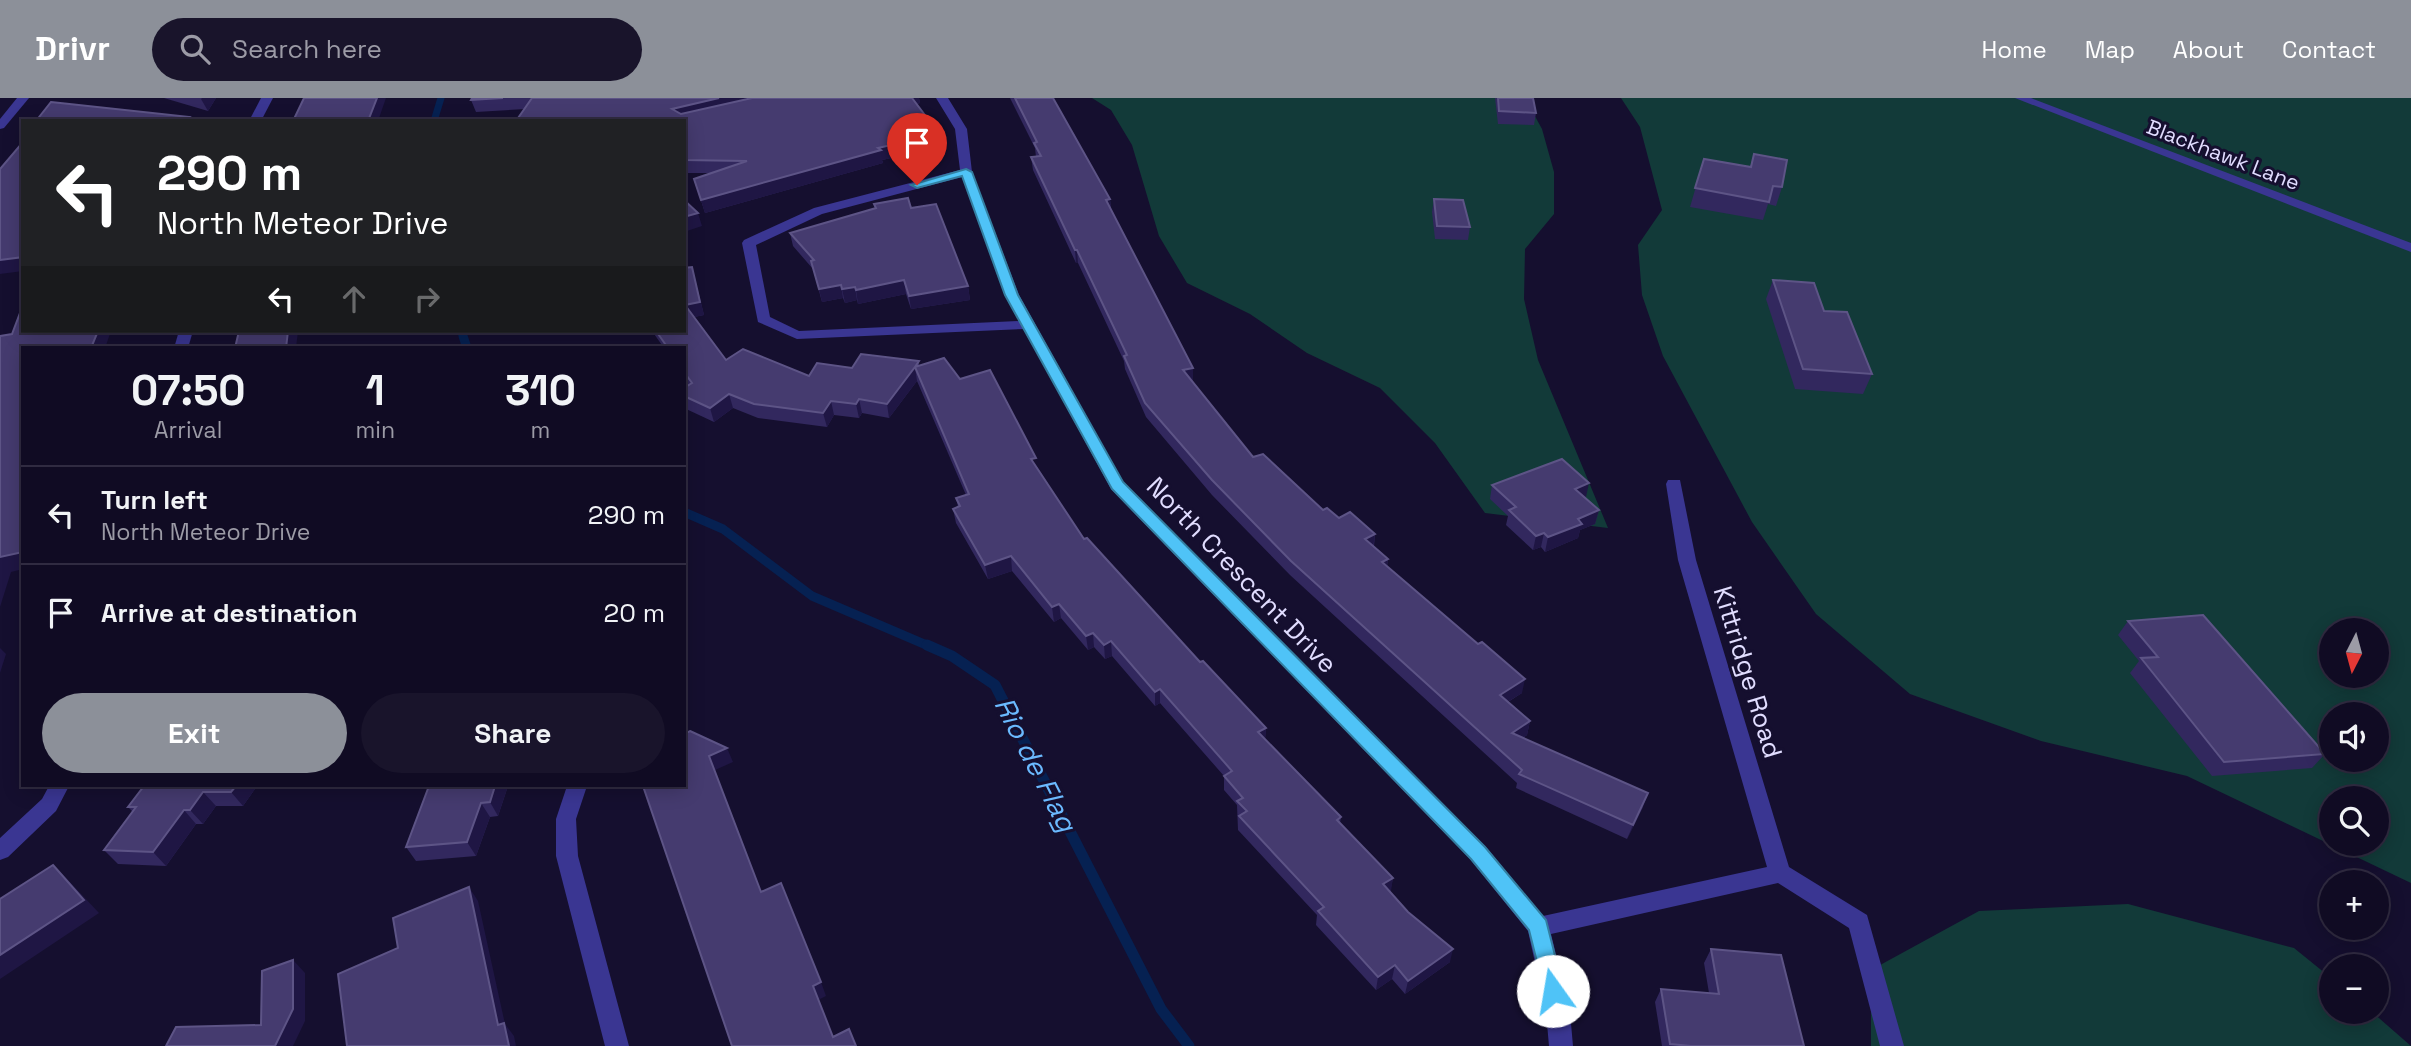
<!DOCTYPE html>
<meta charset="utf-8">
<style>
:root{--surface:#100b23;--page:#19142b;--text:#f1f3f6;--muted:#9c9ba6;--line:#302b41;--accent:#8c9099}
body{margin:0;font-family:"Space Grotesk",sans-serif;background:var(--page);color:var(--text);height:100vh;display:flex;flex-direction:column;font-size:26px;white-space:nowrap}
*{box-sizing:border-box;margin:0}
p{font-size:23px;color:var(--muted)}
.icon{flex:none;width:38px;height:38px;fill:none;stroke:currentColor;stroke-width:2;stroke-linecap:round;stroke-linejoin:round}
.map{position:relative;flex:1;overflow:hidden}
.sheet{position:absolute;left:21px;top:248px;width:665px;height:441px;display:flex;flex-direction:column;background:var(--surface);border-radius:0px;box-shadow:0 4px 18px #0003,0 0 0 2px var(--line)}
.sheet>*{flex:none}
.banner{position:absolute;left:21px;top:21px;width:665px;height:214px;border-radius:0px;box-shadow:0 4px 18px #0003,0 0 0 2px var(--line);background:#202124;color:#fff;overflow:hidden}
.needle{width:46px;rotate:186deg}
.buttons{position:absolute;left:2319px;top:520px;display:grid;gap:14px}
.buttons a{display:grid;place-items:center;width:70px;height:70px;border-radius:50%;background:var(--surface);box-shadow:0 4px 18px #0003,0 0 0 2px var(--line);font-size:35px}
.pin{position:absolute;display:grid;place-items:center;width:60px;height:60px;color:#fff;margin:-72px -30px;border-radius:50% 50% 50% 0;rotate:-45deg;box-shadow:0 0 7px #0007}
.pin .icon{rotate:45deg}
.me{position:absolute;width:77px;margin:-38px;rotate:347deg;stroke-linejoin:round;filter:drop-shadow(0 0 5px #0008)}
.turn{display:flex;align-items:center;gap:24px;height:147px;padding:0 21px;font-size:32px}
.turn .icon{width:91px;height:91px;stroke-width:2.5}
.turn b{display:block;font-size:49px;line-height:60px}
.lanes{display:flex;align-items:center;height:66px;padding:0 21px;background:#0003;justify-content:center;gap:35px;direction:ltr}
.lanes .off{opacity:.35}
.eta{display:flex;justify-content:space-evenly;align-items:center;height:119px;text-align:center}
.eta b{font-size:42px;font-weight:700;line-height:49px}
.cta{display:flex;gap:14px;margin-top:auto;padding:14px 21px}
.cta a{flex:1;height:80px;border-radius:42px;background:var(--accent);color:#fff;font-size:28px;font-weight:700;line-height:80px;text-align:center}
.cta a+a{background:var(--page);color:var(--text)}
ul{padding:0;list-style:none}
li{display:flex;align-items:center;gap:21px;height:98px;padding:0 21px;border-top:2px solid var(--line)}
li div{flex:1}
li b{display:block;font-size:26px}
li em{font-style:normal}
header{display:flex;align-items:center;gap:42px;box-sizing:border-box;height:98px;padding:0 35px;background:var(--accent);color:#fff}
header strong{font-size:33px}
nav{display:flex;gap:38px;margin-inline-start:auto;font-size:24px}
.search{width:490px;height:63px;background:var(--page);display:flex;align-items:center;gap:18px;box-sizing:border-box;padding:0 24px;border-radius:38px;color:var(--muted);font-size:26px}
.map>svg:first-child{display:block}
.green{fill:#123a39;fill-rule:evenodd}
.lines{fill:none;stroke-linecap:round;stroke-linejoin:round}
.stream-far2{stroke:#062152;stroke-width:7}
.stream-far1{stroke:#062152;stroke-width:9}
.stream{stroke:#062152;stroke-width:11}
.minor{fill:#3a3692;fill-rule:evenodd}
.wall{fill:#32285e}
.shaded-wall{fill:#1f1644}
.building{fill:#453b6f;stroke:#5d5486;stroke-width:2}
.route{fill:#4fc3f7;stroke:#337fa1;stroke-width:2}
.labels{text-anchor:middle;stroke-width:6;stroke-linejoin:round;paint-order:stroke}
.far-street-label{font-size:21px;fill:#e1ddff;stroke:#150f2f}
.street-label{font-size:26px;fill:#e1ddff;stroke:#150f2f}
.water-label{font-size:28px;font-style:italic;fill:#6bbaff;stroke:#150f2f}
</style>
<header>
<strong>Drivr</strong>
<div class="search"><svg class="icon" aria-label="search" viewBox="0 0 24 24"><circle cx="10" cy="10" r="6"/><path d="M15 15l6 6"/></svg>Search here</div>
<nav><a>Home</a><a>Map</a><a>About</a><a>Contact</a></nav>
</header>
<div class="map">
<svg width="2411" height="948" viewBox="0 0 2411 948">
<rect width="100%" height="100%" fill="#150f2f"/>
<g class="green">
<path d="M 1092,0 L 1525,0 L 1542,31 L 1554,74 L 1554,116 L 1525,151 L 1524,201 L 1538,262 L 1608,430 L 1485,415 L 1435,345 L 1380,290 L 1307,255 L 1250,216 L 1187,185 L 1159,138 L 1132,47 L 1111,12 Z"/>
<path d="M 1621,0 L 2411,0 L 2411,785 L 2187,678 L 2041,643 L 1910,596 L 1816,516 L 1752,424 L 1663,258 L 1642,197 L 1638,147 L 1662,112 L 1640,29 ZM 2331,532 L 2376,532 L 2376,578 L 2331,578 ZM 2331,616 L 2376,616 L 2376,662 L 2331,662 ZM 2331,700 L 2376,700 L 2376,746 L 2331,746 Z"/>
<path d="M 2128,806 L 2294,850 L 2331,880 L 2331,914 L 2372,914 L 2411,948 L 1871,948 L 1871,872 L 1979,813 Z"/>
</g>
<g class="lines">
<g class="stream-far2">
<path d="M 434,23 L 441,0"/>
<path d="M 461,233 L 463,240"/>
</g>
<g class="stream-far1">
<path d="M 463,238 L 467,250"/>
<path d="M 684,414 L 723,431 L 812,498 L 931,549"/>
</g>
<path class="stream" d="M 927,547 L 952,558 L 995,587 L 1161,911 L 1189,948"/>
<g class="minor">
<path d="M 17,0 L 29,0 L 4,30 L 0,31 L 0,21 Z"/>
<path d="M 261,0 L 273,0 L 261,23 L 249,23 Z"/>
<path d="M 936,0 L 948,0 L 967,31 L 972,74 L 1019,197 L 1123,384 L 1486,749 L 1543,818 L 1767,769 L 1678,462 L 1666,386 L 1668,382 L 1680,382 L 1696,462 L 1789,769 L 1867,817 L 1904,948 L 1880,948 L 1849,830 L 1778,785 L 1551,836 L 1570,914 L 1573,948 L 1549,948 L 1546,914 L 1528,833 L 1470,761 L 1111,391 L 1024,231 L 797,241 L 758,224 L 742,145 L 744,142 L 814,110 L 960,72 L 955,31 ZM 962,79 L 1005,197 L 1019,223 L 799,233 L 770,219 L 756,147 L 822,116 Z"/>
<path d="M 2015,0 L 2031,0 L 2411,145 L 2411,154 Z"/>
<path d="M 179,233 L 193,233 L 188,250 L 174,250 Z"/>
<path d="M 49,688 L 69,688 L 56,713 L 8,759 L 0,762 L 0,740 L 42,701 Z"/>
<path d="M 567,688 L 587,688 L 576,721 L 578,758 L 629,948 L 605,948 L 556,758 L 556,721 Z"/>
</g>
</g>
<g class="wall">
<path d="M 164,0 L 216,0 L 208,13 Z"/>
<path d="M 472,0 L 919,0 L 920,5 L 917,6 L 936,41 L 932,42 L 933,51 L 882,62 L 883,65 L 705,115 L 694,81 L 711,75 L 684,75 L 684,23 L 525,11 L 476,14 L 471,2 Z"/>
<path d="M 1010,0 L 1053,0 L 1110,101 L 1111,111 L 1193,270 L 1193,284 L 1253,359 L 1323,412 L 1375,436 L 1374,448 L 1388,461 L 1387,469 L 1522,595 L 1508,604 L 1530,623 L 1527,637 L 1523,640 L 1643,709 L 1627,741 L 1516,690 L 1517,685 L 1290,477 L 1212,397 L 1146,319 L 1125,271 L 1124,263 L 1078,165 L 1076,165 L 1033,72 L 1031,59 L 1036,59 L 1035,50 Z"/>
<path d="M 1495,0 L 1533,0 L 1536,15 L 1534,27 L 1498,26 Z"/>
<path d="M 1754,56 L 1782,89 L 1776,108 L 1768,106 L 1763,122 L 1690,109 L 1704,61 L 1750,69 Z"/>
<path d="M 1434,101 L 1470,129 L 1468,142 L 1435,141 L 1432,114 Z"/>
<path d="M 874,106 L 911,110 L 968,188 L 970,202 L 911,211 L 906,196 L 858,206 L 857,202 L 845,205 L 843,200 L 822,204 L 813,171 L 793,148 L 790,135 L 875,110 Z"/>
<path d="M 692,169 L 704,217 L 694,219 L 726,262 L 809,278 L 852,270 L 919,263 L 919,267 L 960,281 L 1037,369 L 1084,441 L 1200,564 L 1266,630 L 1265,641 L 1341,719 L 1340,725 L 1393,780 L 1390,794 L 1450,864 L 1405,896 L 1392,881 L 1376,892 L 1316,827 L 1317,817 L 1238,732 L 1237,707 L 1224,692 L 1224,678 L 1160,605 L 1155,608 L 1112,558 L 1105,561 L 1094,549 L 1088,552 L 1061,520 L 1054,524 L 1012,473 L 988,481 L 956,425 L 953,411 L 958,409 L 956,400 L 966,397 L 917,283 L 889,320 L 862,315 L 859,320 L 834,317 L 827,329 L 758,320 L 733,310 L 714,324 L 684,310 L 684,290 L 688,287 L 684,281 L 684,250 L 664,250 L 652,233 L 684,233 Z"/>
<path d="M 1773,182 L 1824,213 L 1872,276 L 1863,296 L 1795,291 L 1766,201 Z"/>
<path d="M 1492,387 L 1586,399 L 1585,399 L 1599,412 L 1595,426 L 1580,432 L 1578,440 L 1545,454 L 1541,449 L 1533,452 L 1506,427 L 1508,418 L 1490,401 Z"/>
<path d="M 2128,523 L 2325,656 L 2312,670 L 2212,678 L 2130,575 L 2139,563 L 2118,537 Z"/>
<path d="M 144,688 L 257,688 L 243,708 L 216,708 L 203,726 L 196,726 L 166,768 L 118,766 L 104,752 L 133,714 L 128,709 Z"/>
<path d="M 429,688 L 508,688 L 498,718 L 490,719 L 476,758 L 416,763 L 406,749 Z"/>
<path d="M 1711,851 L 1804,948 L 1662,948 L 1655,904 L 1661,891 L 1709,895 L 1704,865 Z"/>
</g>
<g class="shaded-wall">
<path d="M 202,0 L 216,0 L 208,13 L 201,1 Z"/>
<path d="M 377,0 L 386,0 L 378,23 L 368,23 Z"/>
<path d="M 719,0 L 772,0 L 678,23 L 672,11 Z"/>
<path d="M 909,0 L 919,0 L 920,5 L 910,8 Z"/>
<path d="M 934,29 L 936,41 L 932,42 L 933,51 L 882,62 L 883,65 L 705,115 L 701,102 L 878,50 L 925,31 Z"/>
<path d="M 1110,101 L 1111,114 L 1106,102 Z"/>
<path d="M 698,115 L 702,128 L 684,134 L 684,119 Z"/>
<path d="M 1075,152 L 1077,152 L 1078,165 L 1076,165 Z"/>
<path d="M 23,159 L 23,173 L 0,176 L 0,162 Z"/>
<path d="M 692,169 L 704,217 L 689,220 L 685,207 Z"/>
<path d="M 904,182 L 906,196 L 858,206 L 856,192 Z"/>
<path d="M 841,187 L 843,200 L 822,204 L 819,191 Z"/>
<path d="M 968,188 L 970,202 L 911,211 L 909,198 Z"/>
<path d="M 855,189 L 857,202 L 845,205 L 842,191 Z"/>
<path d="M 98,233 L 111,233 L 105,250 L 92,250 Z"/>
<path d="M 288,233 L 298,233 L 296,250 L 286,250 Z"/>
<path d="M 915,269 L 917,283 L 889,320 L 887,306 Z"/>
<path d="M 1193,270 L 1193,284 L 1183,272 Z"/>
<path d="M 729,296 L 733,310 L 714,324 L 710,310 Z"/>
<path d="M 859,301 L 862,315 L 859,320 L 856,306 Z"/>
<path d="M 831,303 L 834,317 L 827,329 L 823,315 Z"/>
<path d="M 1589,385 L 1586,399 L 1571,405 L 1575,391 Z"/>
<path d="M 1599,412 L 1595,426 L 1580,432 L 1578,440 L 1545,454 L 1548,439 L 1578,421 Z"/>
<path d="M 1544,435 L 1541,449 L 1533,452 L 1536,438 Z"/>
<path d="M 1375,436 L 1373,450 L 1365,441 Z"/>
<path d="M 23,454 L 23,471 L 11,474 L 0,509 L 0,459 Z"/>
<path d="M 1011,458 L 1012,473 L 988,481 L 985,467 Z"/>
<path d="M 1388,461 L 1386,475 L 1382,464 Z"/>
<path d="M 1059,506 L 1061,520 L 1054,524 L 1052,509 Z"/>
<path d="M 1093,535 L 1094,549 L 1088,552 L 1086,538 Z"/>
<path d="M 1111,543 L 1112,558 L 1105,561 L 1104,547 Z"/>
<path d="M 0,550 L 6,556 L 0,575 Z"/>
<path d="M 1525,581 L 1522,595 L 1496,611 L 1500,597 Z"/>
<path d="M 1160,591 L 1160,605 L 1155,608 L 1155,594 Z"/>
<path d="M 1530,623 L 1527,637 L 1509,649 L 1512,635 Z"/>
<path d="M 1266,630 L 1265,644 L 1258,634 Z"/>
<path d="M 727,650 L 733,664 L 715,672 L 709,658 Z"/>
<path d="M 236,688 L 257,688 L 243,708 L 231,694 Z"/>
<path d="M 495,688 L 508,688 L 498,718 L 490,704 Z"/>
<path d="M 203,694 L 216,708 L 203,726 L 190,712 Z"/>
<path d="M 1648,695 L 1643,709 L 1627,741 L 1633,727 Z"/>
<path d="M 481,705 L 490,719 L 476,758 L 467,744 Z"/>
<path d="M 184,712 L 196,726 L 166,768 L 153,754 Z"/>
<path d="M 53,767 L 67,781 L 99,815 L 0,881 L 0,857 Z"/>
<path d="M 1393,780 L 1391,793 L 1380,800 L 1383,786 Z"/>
<path d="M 469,789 L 478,803 L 505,926 L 514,938 L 516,948 L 509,948 L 498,927 Z"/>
<path d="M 1453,851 L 1450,864 L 1405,896 L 1408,883 Z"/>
<path d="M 293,862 L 305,875 L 305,923 L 293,948 L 275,948 Z"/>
<path d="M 1395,867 L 1392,881 L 1376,892 L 1378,879 Z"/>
<path d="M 821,884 L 826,898 L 818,902 L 813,888 Z"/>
</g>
<g class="building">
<path d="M 304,0 L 377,0 L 368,23 L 293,23 Z"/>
<path d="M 472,0 L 503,0 L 471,2 Z"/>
<path d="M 532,0 L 719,0 L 672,11 L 681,16 L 752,0 L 912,0 L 934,29 L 925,31 L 931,38 L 878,50 L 881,52 L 701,102 L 694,81 L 747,63 L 684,62 L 684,23 L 516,23 Z"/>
<path d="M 1015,0 L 1053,0 L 1110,101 L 1106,102 L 1193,270 L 1183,272 L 1253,359 L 1263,356 L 1323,412 L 1327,410 L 1339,420 L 1350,414 L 1375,436 L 1365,441 L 1388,461 L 1382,464 L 1478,546 L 1482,544 L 1525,581 L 1500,597 L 1530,623 L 1512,635 L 1648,695 L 1633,727 L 1519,676 L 1522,672 L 1291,463 L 1212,382 L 1145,305 L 1124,258 L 1127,257 L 1077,152 L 1075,152 L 1031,59 L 1041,58 L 1034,45 L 1037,44 Z"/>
<path d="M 1498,0 L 1533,0 L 1536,15 L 1499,13 Z"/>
<path d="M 51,4 L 190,19 L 188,23 L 36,23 Z"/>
<path d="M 23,44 L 23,159 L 0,162 L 0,71 Z"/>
<path d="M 1754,56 L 1787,62 L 1782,89 L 1773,88 L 1769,104 L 1695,90 L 1704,61 L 1751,69 Z"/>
<path d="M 908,100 L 911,110 L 936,106 L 968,188 L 909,198 L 904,182 L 856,192 L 855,189 L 842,191 L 841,187 L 819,191 L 811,163 L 814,162 L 790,135 L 876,110 L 874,106 Z"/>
<path d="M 1434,101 L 1463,102 L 1470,129 L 1437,128 Z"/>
<path d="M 684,102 L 698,115 L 684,119 Z"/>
<path d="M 692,169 L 700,204 L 685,207 L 726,262 L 743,251 L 809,278 L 817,265 L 852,270 L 861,256 L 919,263 L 915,269 L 944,260 L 960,281 L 990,272 L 1036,360 L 1031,361 L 1084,441 L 1087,440 L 1200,564 L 1203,563 L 1266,630 L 1258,634 L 1341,719 L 1337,722 L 1393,780 L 1383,786 L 1408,814 L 1453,851 L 1408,883 L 1395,867 L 1378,879 L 1318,813 L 1324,809 L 1239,718 L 1247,713 L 1237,703 L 1243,700 L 1224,678 L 1232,673 L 1160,591 L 1155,594 L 1111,543 L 1104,547 L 1093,535 L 1086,538 L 1059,506 L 1052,509 L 1011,458 L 985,467 L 953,411 L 960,408 L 956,400 L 969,396 L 915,269 L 887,306 L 859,301 L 856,306 L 831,303 L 823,315 L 754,306 L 729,296 L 710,310 L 684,298 L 684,290 L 692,285 L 684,274 L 684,250 L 668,250 L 656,233 L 684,233 L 684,170 Z"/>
<path d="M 1773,182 L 1814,185 L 1824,213 L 1847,214 L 1872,276 L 1803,271 Z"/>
<path d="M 23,207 L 23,233 L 98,233 L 91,250 L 99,248 L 99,250 L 23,250 L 23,454 L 0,459 L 0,238 L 12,236 Z"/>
<path d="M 239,233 L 288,233 L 286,250 L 235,250 Z"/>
<path d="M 1562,361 L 1589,385 L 1575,391 L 1599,412 L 1578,421 L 1582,426 L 1548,439 L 1544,435 L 1536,438 L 1509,412 L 1516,409 L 1492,387 Z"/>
<path d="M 2203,517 L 2325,656 L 2224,664 L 2141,560 L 2158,559 L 2128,523 Z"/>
<path d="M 690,633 L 727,650 L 709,658 L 761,794 L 781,785 L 821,884 L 813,888 L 833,939 L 849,931 L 856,948 L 732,948 L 643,688 L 684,688 L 684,636 Z"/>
<path d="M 144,688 L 236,688 L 231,694 L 203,694 L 190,712 L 184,712 L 153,754 L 104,752 L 136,709 L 128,709 Z"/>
<path d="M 429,688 L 495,688 L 490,704 L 481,705 L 467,744 L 406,749 Z"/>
<path d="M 53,767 L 84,802 L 0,857 L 0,801 Z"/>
<path d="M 469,789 L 498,927 L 504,925 L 509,948 L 347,948 L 338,876 L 398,850 L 393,820 Z"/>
<path d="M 1711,851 L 1781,857 L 1804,948 L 1691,948 L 1670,946 L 1661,891 L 1719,896 Z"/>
<path d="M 293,862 L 293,911 L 275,948 L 166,948 L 176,929 L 261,927 L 262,873 Z"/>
</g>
<path class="route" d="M 966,71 L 972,74 L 1018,197 L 1123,384 L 1485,749 L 1546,822 L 1564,893 L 1561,900 L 1553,902 L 1546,900 L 1529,832 L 1471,761 L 1112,391 L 1005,197 L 962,78 L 917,90 L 911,87 Z"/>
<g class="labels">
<g class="far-street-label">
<text transform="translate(2223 57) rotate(21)" y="7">Blackhawk Lane</text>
</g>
<g class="street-label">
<text transform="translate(1242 477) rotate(46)" y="9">North Crescent Drive</text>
<text transform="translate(1748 574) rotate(73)" y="9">Kittridge Road</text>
</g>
<g class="water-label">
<text transform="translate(1036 666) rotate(63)" y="10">Rio de Flag</text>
</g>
</g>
</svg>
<div class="buttons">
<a><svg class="needle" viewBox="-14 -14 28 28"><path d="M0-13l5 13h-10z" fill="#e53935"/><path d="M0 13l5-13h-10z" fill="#9c9ba6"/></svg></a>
<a><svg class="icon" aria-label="sound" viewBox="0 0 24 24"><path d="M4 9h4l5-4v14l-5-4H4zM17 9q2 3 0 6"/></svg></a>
<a><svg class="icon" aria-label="search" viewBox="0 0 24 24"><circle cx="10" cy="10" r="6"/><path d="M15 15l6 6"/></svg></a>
<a>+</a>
<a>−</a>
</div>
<div class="pin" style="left:917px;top:87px;background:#d93025"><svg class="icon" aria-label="arrive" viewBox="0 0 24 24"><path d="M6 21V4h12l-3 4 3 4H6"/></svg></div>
<svg class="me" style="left:1553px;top:893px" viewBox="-20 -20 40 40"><circle r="19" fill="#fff"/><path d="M0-13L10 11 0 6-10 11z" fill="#4fc3f7"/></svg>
<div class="banner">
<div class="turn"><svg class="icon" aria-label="left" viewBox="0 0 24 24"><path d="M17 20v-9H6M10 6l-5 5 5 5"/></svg><div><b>290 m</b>North Meteor Drive</div></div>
<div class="lanes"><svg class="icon" aria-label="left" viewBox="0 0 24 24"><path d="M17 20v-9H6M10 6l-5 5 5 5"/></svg><svg class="icon off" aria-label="ahead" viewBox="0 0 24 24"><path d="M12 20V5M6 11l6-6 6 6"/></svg><svg class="icon off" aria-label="right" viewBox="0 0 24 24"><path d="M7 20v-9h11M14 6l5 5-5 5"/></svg></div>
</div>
<section class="sheet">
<div class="eta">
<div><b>07:50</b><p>Arrival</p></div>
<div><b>1</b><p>min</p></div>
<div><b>310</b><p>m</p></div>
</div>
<ul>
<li><svg class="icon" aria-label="left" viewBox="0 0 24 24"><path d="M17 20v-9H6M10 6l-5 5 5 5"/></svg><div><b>Turn left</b><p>North Meteor Drive</p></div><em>290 m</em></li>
<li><svg class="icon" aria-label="arrive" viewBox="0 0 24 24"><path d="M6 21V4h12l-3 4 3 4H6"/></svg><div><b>Arrive at destination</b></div><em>20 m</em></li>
</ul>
<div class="cta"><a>Exit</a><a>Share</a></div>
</section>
</div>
